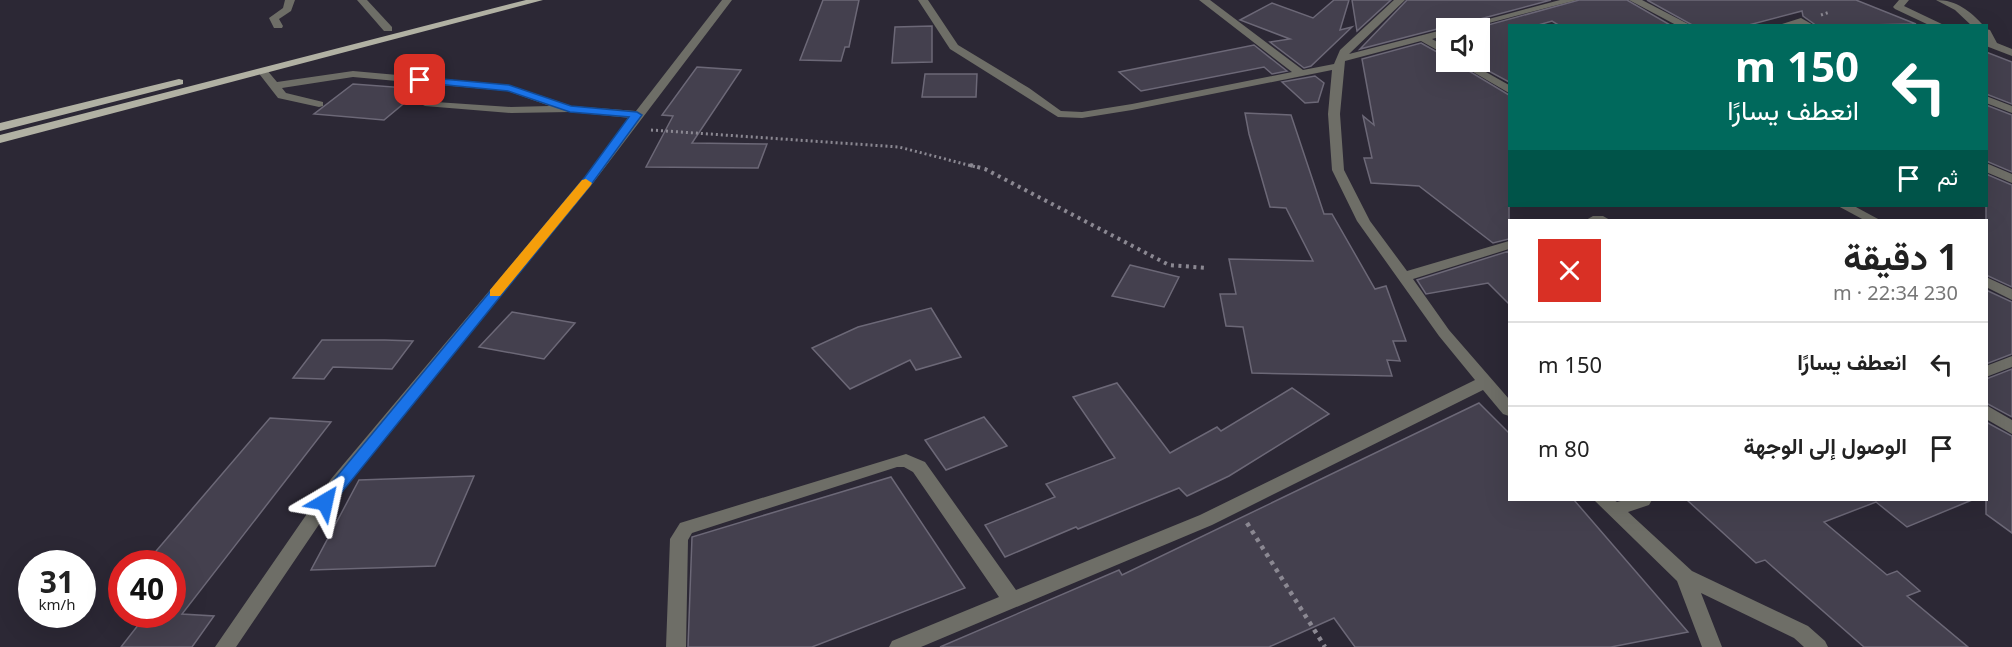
<!DOCTYPE html>
<html lang="ar">
<meta charset="utf-8">
<style>
:root{--surface:#fff;--page:#f2f2f2;--text:#222;--muted:#767676;--line:#e0e0e0}
body{margin:0;font-family:"Noto Sans",Vazirmatn,sans-serif;background:var(--page);color:var(--text);direction:rtl;height:100vh;display:flex;flex-direction:column;font-size:22px;white-space:nowrap}
*{box-sizing:border-box;margin:0}
p{font-size:20px;color:var(--muted)}
.icon{flex:none;width:33px;height:33px;fill:none;stroke:currentColor;stroke-width:2;stroke-linecap:round;stroke-linejoin:round}
.map{position:relative;flex:1;overflow:hidden;direction:ltr}
.panel{position:absolute;left:1508px;top:219px;width:480px;height:282px;display:flex;flex-direction:column;background:var(--surface);border-radius:0px;box-shadow:0 6px 24px #0002;direction:rtl}
.panel>*{flex:none}
.banner{position:absolute;left:1508px;top:24px;width:480px;height:183px;border-radius:0px;box-shadow:0 6px 24px #0002;direction:rtl;background:#00695c;color:#fff;overflow:hidden}
.tools{position:absolute;left:1436px;top:18px;display:grid;gap:12px}
.tools a{display:grid;place-items:center;width:54px;height:54px;border-radius:0px;background:var(--surface);box-shadow:0 6px 24px #0002;font-size:30px}
.speed{position:absolute;left:18px;top:550px;display:flex;gap:12px;font-size:30px;font-weight:700;text-align:center}
.speed>*{display:grid;place-content:center;width:78px;height:78px;border-radius:50%;background:var(--surface);box-shadow:0 6px 24px #0002;line-height:1}
.speed small{font-size:15px;font-weight:400}
.speed .limit{border:9px solid #d22;background:#fff;color:#111}
.pin{position:absolute;display:grid;place-items:center;width:51px;height:51px;color:#fff;margin:-26px;border-radius:12px;box-shadow:0 3px 9px #0006}
.me{position:absolute;width:66px;margin:-33px;rotate:36deg;stroke-linejoin:round;filter:drop-shadow(0 0 4px #0008)}
.turn{display:flex;align-items:center;gap:21px;height:126px;padding:0 30px;font-size:27px}
.turn .icon{width:78px;height:78px;stroke-width:2.5}
.turn b{display:block;font-size:42px;line-height:51px}
.then{display:flex;align-items:center;height:57px;padding:0 30px;background:#0003;gap:12px;font-size:22px}
.round{display:grid;place-items:center;flex:none;width:63px;height:63px;border-radius:0px;background:var(--page)}
.headline{display:flex;align-items:center;justify-content:space-between;height:102px;padding:0 30px}
h1{font-size:36px;font-weight:700;line-height:45px}
ul{padding:0;list-style:none}
li{display:flex;align-items:center;gap:18px;height:84px;padding:0 30px;border-top:2px solid var(--line)}
li div{flex:1}
li b{display:block;font-size:22px}
li em{font-style:normal}
.map>svg:first-child{display:block}
.building{fill:#44404e;stroke:#6c6877;stroke-width:1.5}
.lines{fill:none;stroke-linecap:round;stroke-linejoin:round}
.path-far2{stroke:#8b8892;stroke-width:3;stroke-dasharray:2 3;stroke-linecap:butt}
.path-far1{stroke:#8b8892;stroke-width:4;stroke-dasharray:3 4.5;stroke-linecap:butt}
.path{stroke:#8b8892;stroke-width:4.5;stroke-dasharray:4 5;stroke-linecap:butt}
.minor{fill:#6e6e67;fill-rule:evenodd}
.major{fill:#b1b1a3;fill-rule:evenodd}
.route{fill:#1a73e8;stroke:#114b97;stroke-width:1.5}
.slow{fill:#f59e0b}
</style>
<div class="map">
<svg width="2012" height="647" viewBox="0 0 2012 647">
<rect width="100%" height="100%" fill="#2c2835"/>
<g class="building">
<path d="M 823,0 L 859,0 L 849,47 L 845,47 L 841,61 L 800,60 Z"/>
<path d="M 1334,0 L 1349,0 L 1340,30 L 1352,27 L 1311,66 L 1304,68 L 1270,42 L 1290,39 L 1240,20 L 1272,3 L 1313,18 Z"/>
<path d="M 1352,0 L 1391,0 L 1357,31 Z"/>
<path d="M 1407,0 L 1551,0 L 1454,26 L 1453,28 L 1445,27 L 1360,49 Z"/>
<path d="M 1579,0 L 1627,0 L 1672,26 L 1560,26 L 1552,21 L 1535,26 L 1509,26 L 1509,82 L 1472,62 L 1479,62 L 1477,28 Z"/>
<path d="M 1647,0 L 1856,0 L 1916,24 L 1817,26 L 1803,16 L 1802,11 L 1745,26 L 1694,26 Z"/>
<path d="M 932,26 L 932,62 L 892,63 L 895,27 Z"/>
<path d="M 1421,43 L 1446,57 L 1446,62 L 1454,62 L 1509,95 L 1509,239 L 1493,243 L 1419,186 L 1371,183 L 1364,158 L 1372,158 L 1363,116 L 1374,125 L 1362,59 Z"/>
<path d="M 1254,45 L 1287,71 L 1272,74 L 1264,67 L 1141,91 L 1119,72 Z"/>
<path d="M 1986,52 L 2012,62 L 2012,104 L 1986,94 Z"/>
<path d="M 697,67 L 741,70 L 692,143 L 767,144 L 758,168 L 646,167 L 673,116 L 662,115 Z"/>
<path d="M 925,74 L 977,74 L 976,97 L 922,97 Z"/>
<path d="M 1315,76 L 1324,83 L 1318,102 L 1305,103 L 1282,82 Z"/>
<path d="M 353,84 L 421,89 L 384,120 L 314,114 Z"/>
<path d="M 1986,105 L 2012,115 L 2012,172 L 1986,161 Z"/>
<path d="M 1245,113 L 1291,115 L 1324,214 L 1332,214 L 1375,289 L 1386,286 L 1406,341 L 1393,341 L 1400,361 L 1387,360 L 1392,376 L 1252,373 L 1243,327 L 1226,326 L 1220,294 L 1236,294 L 1229,259 L 1313,261 L 1286,208 L 1270,207 L 1249,134 Z"/>
<path d="M 1986,174 L 2012,185 L 2012,287 L 1986,275 Z"/>
<path d="M 1509,251 L 1509,304 L 1488,283 L 1426,294 L 1417,280 Z"/>
<path d="M 1130,265 L 1179,277 L 1164,307 L 1112,296 Z"/>
<path d="M 1986,290 L 2012,302 L 2012,354 L 1986,364 Z"/>
<path d="M 931,308 L 961,357 L 916,370 L 910,360 L 850,389 L 812,348 L 858,327 Z"/>
<path d="M 512,312 L 575,323 L 544,359 L 479,347 Z"/>
<path d="M 322,340 L 385,340 L 413,341 L 392,369 L 333,367 L 324,379 L 293,378 Z"/>
<path d="M 2012,369 L 2012,417 L 1986,403 L 1986,379 Z"/>
<path d="M 1117,383 L 1170,453 L 1217,427 L 1221,431 L 1292,388 L 1329,414 L 1229,476 L 1187,496 L 1179,488 L 1078,529 L 1076,527 L 1005,557 L 985,525 L 1055,497 L 1046,484 L 1115,458 L 1073,397 Z"/>
<path d="M 1479,403 L 1509,433 L 1509,500 L 1574,500 L 1688,632 L 1611,647 L 1355,647 L 1334,618 L 1269,647 L 940,647 L 1119,570 L 1122,575 Z"/>
<path d="M 984,417 L 1007,446 L 946,470 L 925,440 Z"/>
<path d="M 270,418 L 331,422 L 182,614 L 214,616 L 192,647 L 121,647 L 146,615 L 172,615 L 172,564 L 145,564 Z"/>
<path d="M 1986,422 L 2012,436 L 2012,533 L 1986,514 Z"/>
<path d="M 474,476 L 435,566 L 311,570 L 359,480 Z"/>
<path d="M 891,477 L 965,588 L 812,647 L 688,647 L 692,537 Z"/>
<path d="M 1687,500 L 1972,500 L 1907,527 L 1876,502 L 1824,522 L 1887,575 L 1897,571 L 1920,591 L 1907,596 L 1968,647 L 1864,647 L 1765,560 L 1756,563 Z"/>
</g>
<g class="lines">
<g class="path-far2">
<path d="M 1821,15 L 1830,12"/>
<path d="M 651,130 L 899,147 L 976,167"/>
</g>
<path class="path-far1" d="M 970,165 L 985,169 L 1169,265 L 1207,268"/>
<path class="path" d="M 1247,523 L 1325,647"/>
<g class="minor">
<path d="M 285,0 L 295,0 L 291,11 L 279,19 L 283,26 L 282,28 L 274,28 L 269,18 L 283,8 Z"/>
<path d="M 357,0 L 367,0 L 392,27 L 392,31 L 384,31 Z"/>
<path d="M 722,0 L 732,0 L 593,183 L 343,489 L 236,647 L 215,647 L 331,479 L 585,177 L 631,118 L 570,112 L 511,113 L 425,106 L 419,103 L 421,101 L 511,107 L 550,106 L 507,91 L 353,77 L 282,88 L 286,93 L 323,102 L 323,106 L 319,107 L 278,98 L 257,71 L 258,69 L 266,69 L 277,82 L 353,71 L 509,85 L 572,106 L 636,111 Z"/>
<path d="M 918,0 L 928,0 L 958,45 L 1029,88 L 1061,111 L 1082,112 L 1132,104 L 1292,72 L 1199,0 L 1210,0 L 1303,70 L 1334,64 L 1340,50 L 1394,0 L 1405,0 L 1349,54 L 1446,29 L 1446,35 L 1432,39 L 1446,47 L 1446,55 L 1421,41 L 1345,61 L 1340,114 L 1344,170 L 1370,221 L 1407,271 L 1509,241 L 1509,249 L 1413,279 L 1449,330 L 1509,399 L 1509,416 L 1503,414 L 1483,390 L 1212,525 L 921,647 L 889,647 L 892,641 L 999,597 L 913,472 L 904,467 L 897,467 L 692,533 L 688,540 L 686,647 L 666,647 L 670,539 L 680,523 L 906,454 L 925,462 L 1016,590 L 1200,515 L 1475,380 L 1439,336 L 1357,221 L 1332,170 L 1328,114 L 1332,70 L 1132,110 L 1082,118 L 1058,117 L 950,49 Z"/>
<path d="M 1560,0 L 1577,0 L 1470,28 L 1455,28 Z"/>
<path d="M 1629,0 L 1642,0 L 1692,26 L 1678,26 Z"/>
<path d="M 1899,0 L 1909,0 L 1904,6 L 1946,26 L 1931,26 L 1895,9 L 1893,7 Z"/>
<path d="M 1936,0 C 1957,0 1970,11 1984,26 L 1972,26 L 1955,10 Z"/>
<path d="M 1801,18 L 1815,26 L 1781,26 L 1782,24 Z"/>
<path d="M 1986,29 L 1990,30 L 1997,43 L 2012,49 L 2012,56 L 1986,46 Z"/>
<path d="M 1456,62 L 1468,62 L 1509,85 L 1509,93 Z"/>
<path d="M 1986,96 L 2012,106 L 2012,113 L 1986,103 Z"/>
<path d="M 1986,163 L 2012,174 L 2012,183 L 1986,172 Z"/>
<path d="M 1838,206 L 1854,206 L 1880,220 L 1864,220 Z"/>
<path d="M 1593,216 L 1603,216 L 1610,220 L 1586,220 Z"/>
<path d="M 1986,277 L 2012,289 L 2012,300 L 1986,287 Z"/>
<path d="M 2012,356 L 2012,367 L 1986,377 L 1986,366 Z"/>
<path d="M 1986,405 L 2012,420 L 2012,434 L 1986,419 Z"/>
<path d="M 1594,500 L 1614,500 L 1617,502 L 1624,500 L 1652,500 L 1649,505 L 1628,512 L 1692,571 L 1808,626 L 1825,641 L 1828,647 L 1804,647 L 1794,638 L 1701,593 L 1722,647 L 1702,647 L 1677,581 Z"/>
</g>
<g class="major">
<path d="M 526,0 L 543,0 L 0,143 L 0,135 Z"/>
<path d="M 179,79 L 183,80 L 183,84 L 0,131 L 0,123 Z"/>
</g>
</g>
<path class="route" d="M 420,77 L 509,85 L 571,106 L 637,112 L 642,115 L 593,182 L 330,507 L 325,509 L 316,502 L 319,498 L 585,177 L 629,117 L 570,112 L 508,91 L 416,82 L 415,80 Z"/>
<path class="slow" d="M 586,179 L 592,183 L 591,185 L 500,296 L 490,296 L 490,290 L 582,180 Z"/>
</svg>
<div class="tools">
<a><svg class="icon" aria-label="sound" viewBox="0 0 24 24"><path d="M4 9h4l5-4v14l-5-4H4zM17 9q2 3 0 6"/></svg></a>
</div>
<div class="speed"><div>31<small>km/h</small></div><div class="limit">40</div></div>
<div class="pin" style="left:420px;top:80px;background:#d93025"><svg class="icon" aria-label="arrive" viewBox="0 0 24 24"><path d="M6 21V4h12l-3 4 3 4H6"/></svg></div>
<svg class="me" style="left:325px;top:502px" viewBox="-20 -20 40 40"><path d="M0-17L14 15 0 8-14 15z" fill="#1a73e8" stroke="#fff" stroke-width="4"/></svg>
<div class="banner">
<div class="turn"><svg class="icon" aria-label="left" viewBox="0 0 24 24"><path d="M17 20v-9H6M10 6l-5 5 5 5"/></svg><div><b>150 m</b>انعطف يسارًا</div></div>
<div class="then">ثم<svg class="icon" aria-label="arrive" viewBox="0 0 24 24"><path d="M6 21V4h12l-3 4 3 4H6"/></svg></div>
</div>
<section class="panel">
<div class="headline"><div><h1>1 دقيقة</h1><p>230 m · 22:34</p></div><a class="round" style="background:#d93025;color:#fff"><svg class="icon" aria-label="close" viewBox="0 0 24 24"><path d="M6 6l12 12M18 6L6 18"/></svg></a></div>
<ul>
<li><svg class="icon" aria-label="left" viewBox="0 0 24 24"><path d="M17 20v-9H6M10 6l-5 5 5 5"/></svg><div><b>انعطف يسارًا</b></div><em>150 m</em></li>
<li><svg class="icon" aria-label="arrive" viewBox="0 0 24 24"><path d="M6 21V4h12l-3 4 3 4H6"/></svg><div><b>الوصول إلى الوجهة</b></div><em>80 m</em></li>
</ul>
</section>
</div>
